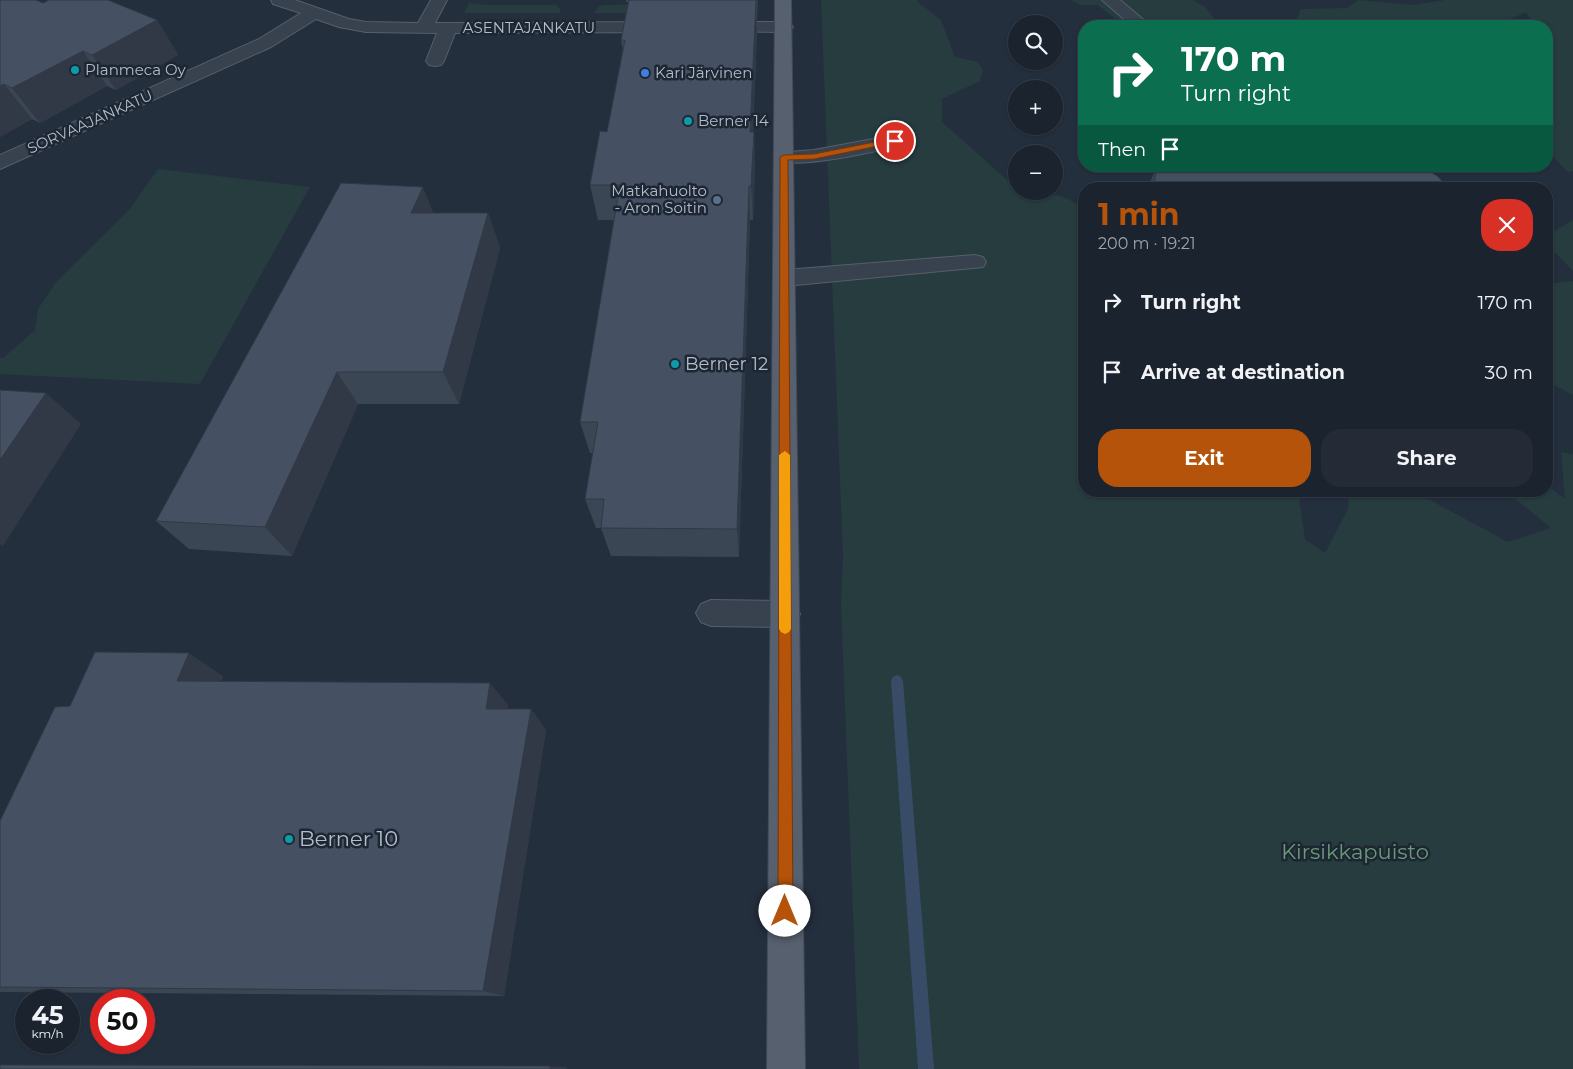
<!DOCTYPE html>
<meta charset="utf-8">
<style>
:root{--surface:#1b232e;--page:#242b36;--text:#f1f3f6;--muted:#a0a4aa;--line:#39404a;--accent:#b45309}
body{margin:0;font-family:Montserrat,sans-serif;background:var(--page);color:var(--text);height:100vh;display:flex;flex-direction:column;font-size:19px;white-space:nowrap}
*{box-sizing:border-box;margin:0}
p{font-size:16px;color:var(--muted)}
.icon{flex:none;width:28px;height:28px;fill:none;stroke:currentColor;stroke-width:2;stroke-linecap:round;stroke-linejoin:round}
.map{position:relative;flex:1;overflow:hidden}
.side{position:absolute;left:1078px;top:182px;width:475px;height:315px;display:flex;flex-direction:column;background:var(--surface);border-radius:20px;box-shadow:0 1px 4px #0004,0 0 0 1px var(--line)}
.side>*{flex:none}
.top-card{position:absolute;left:1078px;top:20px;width:475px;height:152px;border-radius:20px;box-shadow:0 1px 4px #0004,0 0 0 1px var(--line);background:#0b6e4f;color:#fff;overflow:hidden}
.controls{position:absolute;left:1008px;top:15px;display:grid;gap:10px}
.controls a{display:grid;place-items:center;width:55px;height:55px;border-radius:50%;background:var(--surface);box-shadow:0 1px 4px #0004,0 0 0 1px var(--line);font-size:25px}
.speed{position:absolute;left:15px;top:989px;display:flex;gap:10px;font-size:25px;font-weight:700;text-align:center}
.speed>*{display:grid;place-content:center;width:65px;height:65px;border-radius:50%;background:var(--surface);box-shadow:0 1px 4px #0004,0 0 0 1px var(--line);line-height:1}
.speed small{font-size:12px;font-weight:400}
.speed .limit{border:8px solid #d22;background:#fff;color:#111}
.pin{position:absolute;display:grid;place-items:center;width:42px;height:42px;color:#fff;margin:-21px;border:2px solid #fff;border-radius:50%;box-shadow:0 1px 5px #0007}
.me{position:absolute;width:55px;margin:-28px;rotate:0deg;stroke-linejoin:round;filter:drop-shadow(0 0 4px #0008)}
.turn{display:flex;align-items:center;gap:18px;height:105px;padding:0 20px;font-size:22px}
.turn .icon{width:65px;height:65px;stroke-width:2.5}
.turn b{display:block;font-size:35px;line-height:42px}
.then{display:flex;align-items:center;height:48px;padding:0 20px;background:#0003;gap:10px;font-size:19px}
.round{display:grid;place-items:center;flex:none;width:52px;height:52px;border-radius:20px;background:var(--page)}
.headline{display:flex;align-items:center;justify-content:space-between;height:85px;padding:0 20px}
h1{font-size:30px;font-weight:700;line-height:38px;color:var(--accent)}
.action{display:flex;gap:10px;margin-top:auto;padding:10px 20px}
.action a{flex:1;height:58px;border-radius:20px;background:var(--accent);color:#fff;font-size:20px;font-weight:700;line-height:58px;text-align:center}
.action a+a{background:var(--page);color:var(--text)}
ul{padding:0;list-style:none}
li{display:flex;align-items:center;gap:15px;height:70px;padding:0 20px}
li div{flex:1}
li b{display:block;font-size:19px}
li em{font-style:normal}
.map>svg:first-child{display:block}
.green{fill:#263c3f}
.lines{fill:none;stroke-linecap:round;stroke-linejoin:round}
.stream{fill:#394c67;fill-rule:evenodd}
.minor-casing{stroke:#565f6c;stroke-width:2}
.major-casing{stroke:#414a57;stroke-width:2}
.minor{fill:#38414e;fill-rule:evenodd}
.major{fill:#56606e;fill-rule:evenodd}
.wall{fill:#3b4654}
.shaded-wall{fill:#303945}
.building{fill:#455162;stroke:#303945}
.route{fill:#b45309;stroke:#753606}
.slow{fill:#f59e0b}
.culture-dot{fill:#0f9aa8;stroke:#1d2633;stroke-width:2}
.shop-dot{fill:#3f7fe0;stroke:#1d2633;stroke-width:2}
.service-dot{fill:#5c6f8a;stroke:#1d2633;stroke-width:2}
.labels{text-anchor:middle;stroke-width:5;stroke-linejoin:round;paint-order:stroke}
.far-street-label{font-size:15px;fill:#b4bcc9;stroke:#1d2633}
.far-poi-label{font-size:15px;fill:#b4bcc9;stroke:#1d2633;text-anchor:start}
.poi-label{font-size:18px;fill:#b4bcc9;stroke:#1d2633;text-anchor:start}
.near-poi-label{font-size:21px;fill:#b4bcc9;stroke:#1d2633;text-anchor:start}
.near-park-label{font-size:21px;fill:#6b9a76;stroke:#1d2633}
</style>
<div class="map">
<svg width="1573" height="1069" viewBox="0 0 1573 1069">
<rect width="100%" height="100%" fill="#242f3e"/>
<g class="green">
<path d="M 821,0 L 918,0 L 918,2 L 941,20 L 955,57 L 978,62 L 983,70 L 980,81 L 942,99 L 942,122 L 1006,179 L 1016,183 L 1016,191 C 1039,191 1069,193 1084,211 L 1084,491 L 1298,491 L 1305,539 L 1325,553 L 1348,509 L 1349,491 L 1399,491 L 1415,495 L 1430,500 L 1508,542 L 1551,528 L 1506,491 L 1546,491 L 1546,485 L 1565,499 L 1561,452 L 1573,454 L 1573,1069 L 859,1069 L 841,604 L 843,556 Z"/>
<path d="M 1071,0 L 1193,0 L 1205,7 L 1220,26 L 1124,26 L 1098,5 L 1081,5 Z"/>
<path d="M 1358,0 L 1413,5 L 1445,0 L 1573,0 L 1573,171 L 1568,172 L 1546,149 L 1546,26 L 1535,26 L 1526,12 L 1495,26 L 1226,26 L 1240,24 L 1250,19 L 1295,23 L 1301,9 L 1347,8 Z"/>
<path d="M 469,3 L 489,5 L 556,5 L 560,9 L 560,13 L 464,13 Z"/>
<path d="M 672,4 L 671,13 L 594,13 L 598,7 L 603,5 Z"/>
<path d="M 158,169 L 310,187 L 200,384 L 0,374 L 0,358 L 3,358 L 35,330 L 38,309 L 56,282 L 129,210 Z"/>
<path d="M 1573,220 L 1573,271 L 1546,243 L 1546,236 Z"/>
<path d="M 1573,281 L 1573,395 L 1546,381 L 1546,284 Z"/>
</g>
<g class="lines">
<path class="stream" d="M 897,675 L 901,677 L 903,681 L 934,1069 L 918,1069 L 891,681 L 893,677 Z"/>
<defs>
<g id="minor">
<path d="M 271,0 L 295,0 L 349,19 L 366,22 L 418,23 L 431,0 L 447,0 L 435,23 L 660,22 L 666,23 L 669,27 L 666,31 L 660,32 L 455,33 L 444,61 L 441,65 L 435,66 L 429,65 L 426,61 L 437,33 L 366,32 L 339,27 L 316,19 L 271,47 L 0,169 L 0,155 L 259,39 L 301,13 L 273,4 Z"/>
<path d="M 1102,0 L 1120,0 L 1151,26 L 1132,26 Z"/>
<path d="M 720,22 L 784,22 L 790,23 L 793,27 L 790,31 L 784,32 L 714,31 L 711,27 L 714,23 Z"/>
<path d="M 895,135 L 902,137 L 905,141 L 902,145 C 873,152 804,168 777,161 L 774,157 L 777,153 L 814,150 Z"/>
<path d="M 975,255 L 983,257 L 986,262 L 983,267 L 785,286 L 777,283 L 774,278 L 777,273 L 785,270 Z"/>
<path d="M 711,600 L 785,601 L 795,605 L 800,614 L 795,623 L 785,627 L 711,626 L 701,622 L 696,613 L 701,604 Z"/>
</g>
<path id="major" d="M 775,0 L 791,0 L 805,1069 L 767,1069 Z"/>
</defs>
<use href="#minor" class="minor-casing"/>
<use href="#major" class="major-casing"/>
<use href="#minor" class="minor"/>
<use href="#major" class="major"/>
</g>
<g class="wall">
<path d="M 0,0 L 157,20 L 178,55 L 116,90 L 107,86 L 40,123 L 32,119 L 0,137 Z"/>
<path d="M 626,0 L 758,0 L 757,20 L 756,20 L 757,34 L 753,132 L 754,132 L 755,167 L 753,220 L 750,220 L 739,557 L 611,556 L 601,528 L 596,528 L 585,499 L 593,453 L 590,453 L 580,422 L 614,220 L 598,220 L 590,185 L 607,132 L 623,52 L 621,40 L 628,2 L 626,2 Z"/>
<path d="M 1157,166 L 1450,189 L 1147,189 Z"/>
<path d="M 434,213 L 488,213 L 500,248 L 459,404 L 358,404 L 292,556 L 189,549 L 156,521 Z"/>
<path d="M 223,676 L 221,681 L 508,705 L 507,709 L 531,709 L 546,730 L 504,996 L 0,992 L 0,821 L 70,706 Z"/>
</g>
<g class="shaded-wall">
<path d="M 756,0 L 757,34 L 751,167 L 750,132 Z"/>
<path d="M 757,0 L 758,0 L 757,20 Z"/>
<path d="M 157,20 L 178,55 L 116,90 L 92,55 Z"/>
<path d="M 83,51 L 107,86 L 40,123 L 12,88 Z"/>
<path d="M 4,84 L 32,119 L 0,137 L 0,86 Z"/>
<path d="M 754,132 L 755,167 L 753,220 L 751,186 Z"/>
<path d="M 749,186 L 750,220 L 739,557 L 737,529 Z"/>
<path d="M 423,187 L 437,222 L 411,213 Z"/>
<path d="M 488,213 L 500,248 L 459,404 L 443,372 Z"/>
<path d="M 337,372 L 358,404 L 292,556 L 265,527 Z"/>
<path d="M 46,393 L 81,424 L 3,546 L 0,544 L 0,460 Z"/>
<path d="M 189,653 L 223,676 L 212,703 L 177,681 Z"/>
<path d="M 490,683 L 508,705 L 503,730 L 486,709 Z"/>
<path d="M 531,709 L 546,730 L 504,996 L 483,991 Z"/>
<path d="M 550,1066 L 567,1067 L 566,1069 L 550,1069 Z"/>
</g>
<g class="building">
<path d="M 0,0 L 36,0 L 43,3 L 49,0 L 108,0 L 157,20 L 92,55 L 83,51 L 12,88 L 4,84 L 0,86 Z"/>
<path d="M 629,0 L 756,0 L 750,132 L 754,132 L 751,186 L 749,186 L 737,529 L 601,528 L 604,499 L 585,499 L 598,422 L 580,422 L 620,185 L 590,185 L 600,131 L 607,132 L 625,40 L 621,40 Z"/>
<path d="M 1157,166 L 1423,166 L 1437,176 L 1450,189 L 1153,189 Z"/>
<path d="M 341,183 L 423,187 L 411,213 L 488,213 L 443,372 L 337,372 L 265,527 L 156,521 Z"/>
<path d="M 0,390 L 46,393 L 0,460 Z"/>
<path d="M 95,652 L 189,653 L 177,681 L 490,683 L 486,709 L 531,709 L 483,991 L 0,987 L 0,821 L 55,707 L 70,706 Z"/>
<path d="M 0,1065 L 550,1066 L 550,1069 L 0,1069 Z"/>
</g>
<path class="route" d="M 895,138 L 898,139 L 898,142 L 814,159 L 788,160 L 793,911 L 791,916 L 785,918 L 780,916 L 778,911 L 780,157 L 784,155 L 814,154 Z"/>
<path class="slow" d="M 785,451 L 790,455 L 791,629 L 789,632 L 785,634 L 781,632 L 779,629 L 779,455 Z"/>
<g class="culture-dot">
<circle cx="75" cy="70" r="5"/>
<circle cx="688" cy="121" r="5"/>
<circle cx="675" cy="364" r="5"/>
<circle cx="289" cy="839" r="5"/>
</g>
<circle class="shop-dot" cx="645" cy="73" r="5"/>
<circle class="service-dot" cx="717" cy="200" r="5"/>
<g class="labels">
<g class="far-street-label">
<text x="529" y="33">ASENTAJANKATU</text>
<text transform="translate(90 122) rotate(-24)" y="5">SORVAAJANKATU</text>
</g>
<g class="far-poi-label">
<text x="85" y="75">Planmeca Oy</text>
<text x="655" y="78">Kari Järvinen</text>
<text x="698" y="126">Berner 14</text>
<text x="707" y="196" text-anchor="end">Matkahuolto<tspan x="707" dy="17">- Aron Soitin</tspan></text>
</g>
<g class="poi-label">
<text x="685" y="370">Berner 12</text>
</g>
<g class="near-poi-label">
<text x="299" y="846">Berner 10</text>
</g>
<g class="near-park-label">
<text x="1355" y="859">Kirsikkapuisto</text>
</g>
</g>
</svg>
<div class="controls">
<a><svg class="icon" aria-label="search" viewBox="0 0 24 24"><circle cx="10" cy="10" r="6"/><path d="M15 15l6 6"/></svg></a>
<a>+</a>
<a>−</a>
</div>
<div class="speed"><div>45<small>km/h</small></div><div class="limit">50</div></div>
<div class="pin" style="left:895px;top:141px;background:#d93025"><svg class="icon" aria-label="arrive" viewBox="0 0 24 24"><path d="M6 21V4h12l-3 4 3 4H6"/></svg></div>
<svg class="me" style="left:785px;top:911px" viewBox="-20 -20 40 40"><circle r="19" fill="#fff"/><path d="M0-13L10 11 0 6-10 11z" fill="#b45309"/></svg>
<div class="top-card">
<div class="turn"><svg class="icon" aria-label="right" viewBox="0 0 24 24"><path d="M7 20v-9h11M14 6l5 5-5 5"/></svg><div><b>170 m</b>Turn right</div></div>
<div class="then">Then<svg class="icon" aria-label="arrive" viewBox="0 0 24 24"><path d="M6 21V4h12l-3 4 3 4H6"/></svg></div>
</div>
<section class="side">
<div class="headline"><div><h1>1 min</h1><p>200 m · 19:21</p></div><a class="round" style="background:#d93025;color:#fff"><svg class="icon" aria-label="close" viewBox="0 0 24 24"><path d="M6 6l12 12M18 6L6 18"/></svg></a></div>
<ul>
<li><svg class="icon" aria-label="right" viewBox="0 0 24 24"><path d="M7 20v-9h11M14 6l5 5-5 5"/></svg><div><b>Turn right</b></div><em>170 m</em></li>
<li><svg class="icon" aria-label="arrive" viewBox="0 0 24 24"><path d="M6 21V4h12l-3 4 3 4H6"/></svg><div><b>Arrive at destination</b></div><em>30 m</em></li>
</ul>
<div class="action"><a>Exit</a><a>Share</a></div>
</section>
</div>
